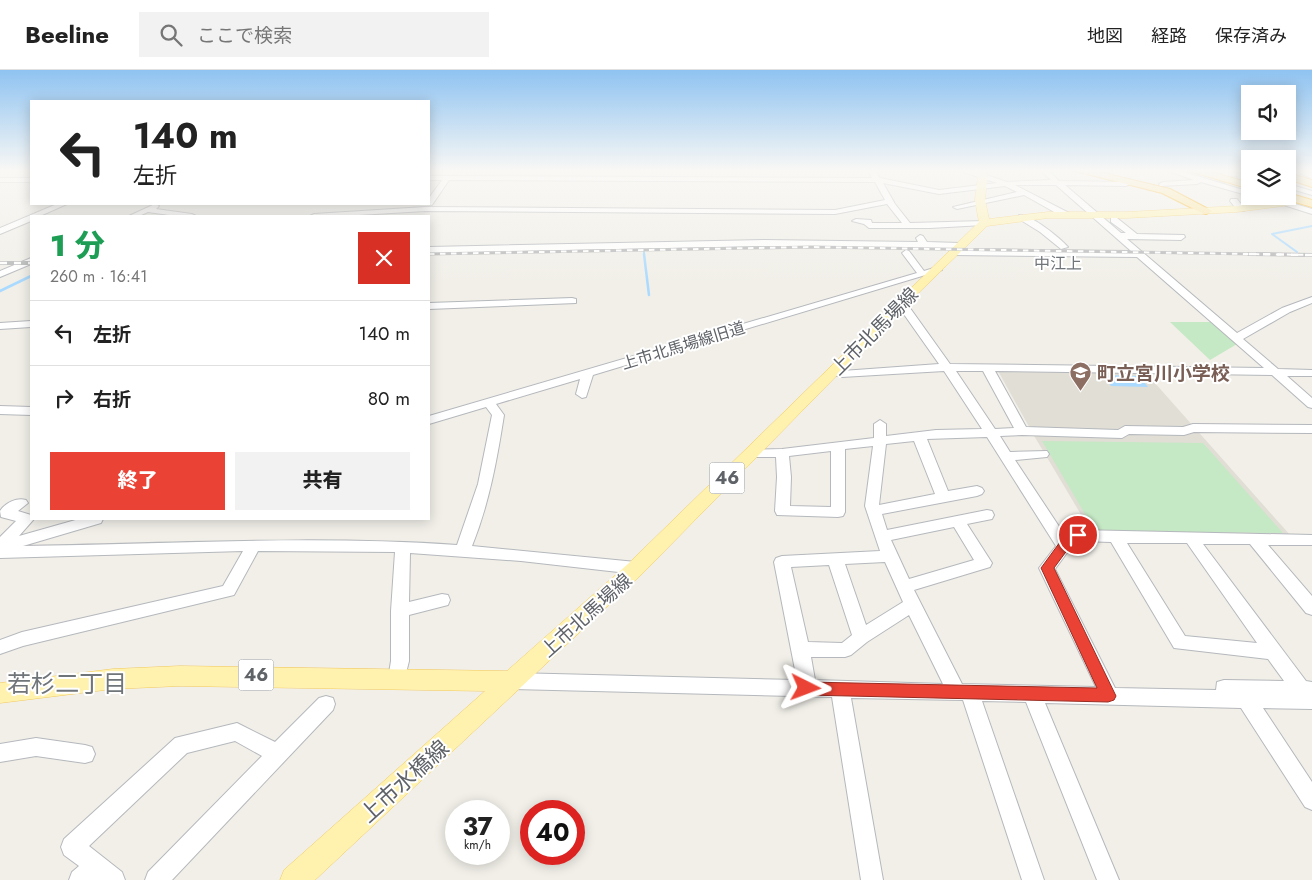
<!DOCTYPE html>
<html lang="ja">
<meta charset="utf-8">
<style>
:root{--surface:#fff;--page:#f2f2f2;--text:#222;--muted:#767676;--line:#e0e0e0;--accent:#ea4335}
body{margin:0;font-family:Jost,"Noto Sans JP",sans-serif;background:var(--page);color:var(--text);height:100vh;display:flex;flex-direction:column;font-size:19px;white-space:nowrap}
*{box-sizing:border-box;margin:0}
p{font-size:16px;color:var(--muted)}
.icon{flex:none;width:28px;height:28px;fill:none;stroke:currentColor;stroke-width:2;stroke-linecap:round;stroke-linejoin:round}
.map{position:relative;flex:1;overflow:hidden}
.panel{position:absolute;left:30px;top:145px;width:400px;height:305px;display:flex;flex-direction:column;background:var(--surface);border-radius:0px;box-shadow:0 2px 12px #0003}
.panel>*{flex:none}
.guide{position:absolute;left:30px;top:30px;width:400px;height:105px;border-radius:0px;box-shadow:0 2px 12px #0003;background:#fff;color:var(--text);overflow:hidden}
.tools{position:absolute;left:1241px;top:15px;display:grid;gap:10px}
.tools a{display:grid;place-items:center;width:55px;height:55px;border-radius:0px;background:var(--surface);box-shadow:0 2px 12px #0003;font-size:25px}
.speed{position:absolute;left:445px;top:730px;display:flex;gap:10px;font-size:25px;font-weight:700;text-align:center}
.speed>*{display:grid;place-content:center;width:65px;height:65px;border-radius:50%;background:var(--surface);box-shadow:0 2px 12px #0003;line-height:1}
.speed small{font-size:12px;font-weight:400}
.speed .limit{border:8px solid #d22;background:#fff;color:#111}
.pin{position:absolute;display:grid;place-items:center;width:42px;height:42px;color:#fff;margin:-21px;border:2px solid #fff;border-radius:50%;box-shadow:0 1px 5px #0007}
.me{position:absolute;width:55px;margin:-28px;rotate:93deg;stroke-linejoin:round;filter:drop-shadow(0 0 4px #0008)}
.turn{display:flex;align-items:center;gap:18px;height:105px;padding:0 20px;font-size:22px}
.turn .icon{width:65px;height:65px;stroke-width:2.5}
.turn b{display:block;font-size:35px;line-height:42px}
.round{display:grid;place-items:center;flex:none;width:52px;height:52px;border-radius:0px;background:var(--page)}
.overview{display:flex;align-items:center;justify-content:space-between;height:85px;padding:0 20px}
h1{font-size:30px;font-weight:800;line-height:38px;color:#1e9e55}
.action{display:flex;gap:10px;margin-top:auto;padding:10px 20px}
.action a{flex:1;height:58px;border-radius:0px;background:var(--accent);color:#fff;font-size:20px;font-weight:800;line-height:58px;text-align:center}
.action a+a{background:var(--page);color:var(--text)}
ul{padding:0;list-style:none}
li{display:flex;align-items:center;gap:15px;height:65px;padding:0 20px;border-top:1px solid var(--line)}
li div{flex:1}
li b{display:block;font-size:19px}
li em{font-style:normal}
header{display:flex;align-items:center;gap:30px;box-sizing:border-box;height:70px;padding:0 25px;background:var(--surface);border-bottom:1px solid var(--line)}
header strong{font-size:24px}
nav{display:flex;gap:28px;margin-inline-start:auto;font-size:18px}
.search{width:350px;height:45px;background:var(--page);display:flex;align-items:center;gap:12px;box-sizing:border-box;padding:0 18px;border-radius:0px;color:var(--muted);font-size:19px}
.map>svg:first-child{display:block}
.education{fill:#e1ded6}
.green{fill:#c5e8c5}
.water{fill:#aadaff}
.lines{fill:none;stroke-linecap:round;stroke-linejoin:round}
.stream-far1{stroke:#aadaff;stroke-width:2}
.stream{stroke:#aadaff;stroke-width:2.5}
.minor-tunnel{stroke:#ccccc8;stroke-width:8;stroke-dasharray:8 4;stroke-linecap:butt}
.minor-casing{stroke:#b5b8bc;stroke-width:2}
.major-casing{stroke:#f2c960;stroke-width:1}
.highway-casing{stroke:#f9ab00;stroke-width:2}
.minor{fill:#fff;fill-rule:evenodd}
.major{fill:#fff2af;fill-rule:evenodd}
.highway{fill:#fde293;fill-rule:evenodd}
.rail-far1-casing{stroke:#b6b7b8;stroke-width:3}
.rail-casing{stroke:#b6b7b8;stroke-width:4}
.rail-far1{stroke:#fff;stroke-width:2;stroke-dasharray:5.5;stroke-linecap:butt}
.rail{stroke:#fff;stroke-width:2.5;stroke-dasharray:7;stroke-linecap:butt}
.route{fill:#ea4335;stroke:#982c22}
.labels{text-anchor:middle;stroke-width:4;stroke-linejoin:round;paint-order:stroke}
.far-neighbourhood-label{font-size:16px;fill:#70757a;stroke:#fff}
.far-street-label{font-size:16px;fill:#5f6368;stroke:#fff}
.shield{fill:#fff;stroke:#8f9295;stroke-width:1}
.shield-label{font-size:18px;font-weight:bold;fill:#5f6368}
.street-label{font-size:19px;fill:#5f6368;stroke:#fff}
.education-label{font-size:19px;font-weight:bold;fill:#785e54;stroke:#fff;text-anchor:start}
.near-street-label{font-size:22px;fill:#5f6368;stroke:#fff}
.near-neighbourhood-label{font-size:24px;fill:#70757a;stroke:#fff}
</style>
<header>
<strong>Beeline</strong>
<div class="search"><svg class="icon" aria-label="search" viewBox="0 0 24 24"><circle cx="10" cy="10" r="6"/><path d="M15 15l6 6"/></svg>ここで検索</div>
<nav><a>地図</a><a>経路</a><a>保存済み</a></nav>
</header>
<div class="map">
<svg width="1312" height="810" viewBox="0 0 1312 810">
<rect width="100%" height="100%" fill="#f1efe8"/>
<path class="education" d="M 997,299 L 1146,303 L 1291,466 L 1092,463 L 1033,364 Z"/>
<g class="green">
<path d="M 1170,252 L 1211,252 L 1237,274 L 1210,290 Z"/>
<path d="M 1042,371 L 1203,373 L 1283,463 L 1095,461 Z"/>
</g>
<path class="water" d="M 1103,305 L 1139,306 L 1148,317 L 1111,316 Z"/>
<g class="lines">
<g class="stream-far1">
<path d="M 644,182 L 644,185"/>
<path d="M 1297,182 L 1272,164 L 1312,156"/>
</g>
<g class="stream">
<path d="M 644,184 L 649,225"/>
<path d="M 0,221 L 31,206"/>
</g>
<path class="minor-tunnel" d="M 1218,111 L 1250,109"/>
<defs>
<g id="minor">
<path d="M 868,100 L 875,100 L 880,108 L 939,120 L 997,113 L 957,100 L 974,101 L 1007,112 L 1051,110 L 1040,100 L 1048,100 L 1059,111 L 1129,112 L 1130,114 L 1126,116 L 1065,115 L 1121,163 L 1126,163 L 1111,152 L 1111,148 L 1117,148 L 1137,164 L 1184,165 L 1185,167 L 1181,170 L 1127,169 L 1237,263 L 1282,238 L 1312,227 L 1312,233 L 1290,242 L 1243,269 L 1278,299 L 1312,300 L 1312,306 L 1287,306 L 1312,328 L 1312,338 L 1308,337 L 1272,305 L 995,301 L 1026,357 L 1118,360 L 1125,356 L 1183,357 L 1193,354 L 1312,355 L 1312,363 L 1194,362 L 1184,365 L 1129,364 L 1122,368 L 1022,365 L 1000,366 L 1010,382 L 1047,381 L 1049,384 L 1047,387 L 1015,390 L 1066,467 L 1078,460 L 1312,465 L 1312,475 L 1268,475 L 1312,526 L 1312,545 L 1306,543 L 1250,474 L 1203,474 L 1306,611 L 1312,612 L 1312,639 L 1263,638 L 1312,712 L 1312,740 L 1305,737 L 1241,638 L 1045,633 L 1119,810 L 1097,810 L 1026,632 L 982,631 L 1044,810 L 1022,810 L 963,630 L 851,628 L 883,810 L 861,810 L 832,627 L 513,619 L 507,617 L 504,611 L 507,605 L 513,603 L 797,610 L 774,492 L 776,488 L 782,486 L 880,481 L 865,436 L 873,376 L 845,379 L 845,442 L 843,446 L 838,447 L 777,445 L 775,441 L 777,407 L 776,387 L 752,387 L 745,383 L 747,380 L 782,379 L 874,368 L 874,354 L 880,350 L 886,354 L 886,366 L 936,360 L 982,359 L 944,301 L 842,307 L 829,304 L 827,302 L 833,299 L 842,301 L 939,294 L 896,233 L 897,231 L 905,231 L 950,294 L 1264,298 L 1137,187 L 953,185 L 949,182 L 953,179 L 1131,181 L 1056,115 L 1015,115 L 1069,143 L 1069,147 L 1063,147 L 1024,125 L 957,139 L 953,137 L 1017,122 L 1005,116 L 939,124 L 883,113 L 895,134 L 910,153 L 984,151 L 988,153 L 984,155 L 930,158 L 869,158 L 864,154 L 852,151 L 856,149 L 871,150 L 872,153 L 902,153 L 887,134 L 835,144 L 425,141 L 342,146 L 310,146 L 314,144 L 425,137 L 835,140 L 885,130 L 875,112 L 449,110 L 432,135 L 426,134 L 429,134 L 429,128 L 442,110 L 429,110 L 429,106 L 872,108 ZM 956,301 L 983,301 L 1014,358 L 995,359 ZM 987,367 L 1056,476 L 1039,498 L 1096,617 L 962,614 L 914,520 L 990,497 L 992,493 L 967,454 L 992,449 L 994,445 L 992,441 L 987,440 L 887,460 L 882,444 L 977,426 L 982,424 L 984,421 L 982,418 L 977,416 L 948,421 L 927,369 ZM 914,371 L 935,424 L 879,435 L 886,374 ZM 831,381 L 831,437 L 790,436 L 791,407 L 789,386 ZM 954,457 L 974,490 L 909,509 L 891,470 ZM 1081,471 L 1111,472 L 1174,578 L 1268,589 L 1284,611 L 1224,610 L 1217,612 L 1216,620 L 1115,618 L 1055,499 L 1069,480 ZM 1127,473 L 1187,473 L 1257,573 L 1185,566 ZM 885,492 L 903,532 L 866,555 L 845,494 ZM 829,495 L 852,565 L 842,573 L 808,572 L 791,497 ZM 909,545 L 943,614 L 815,610 L 811,587 L 845,587 L 851,585 L 867,572 Z"/>
<path d="M 1165,100 L 1177,100 L 1250,122 L 1250,126 L 1201,112 L 1197,114 L 1160,116 L 1159,114 L 1163,112 L 1194,110 Z"/>
<path d="M 1233,100 L 1250,102 L 1250,106 L 1234,101 Z"/>
<path d="M 1295,100 L 1304,100 L 1312,104 L 1312,109 Z"/>
<rect x="0" y="108" width="31" height="4"/>
<path d="M 1288,114 L 1312,121 L 1312,125 L 1288,118 Z"/>
<path d="M 1255,126 L 1268,126 L 1312,139 L 1312,144 Z"/>
<path d="M 1231,129 L 1237,129 L 1245,139 L 1244,141 L 1238,141 L 1230,131 Z"/>
<path d="M 57,134 L 67,134 L 40,146 L 31,146 L 31,151 L 0,164 L 0,158 Z"/>
<path d="M 155,134 L 159,136 L 156,139 L 192,144 L 196,146 L 176,146 L 148,142 L 139,146 L 129,146 Z"/>
<path d="M 1019,145 C 1031,144 1060,168 1068,177 L 1061,179 L 1040,162 L 1019,149 Z"/>
<path d="M 920,165 L 923,166 L 927,172 L 960,173 L 964,176 L 960,179 L 764,176 L 429,183 L 429,177 L 764,170 L 918,172 L 916,168 Z"/>
<path d="M 906,180 L 909,181 L 924,201 L 937,197 L 942,200 L 593,305 L 586,327 L 582,328 L 576,324 L 580,309 L 496,334 L 504,345 C 497,390 489,434 472,476 L 636,492 L 642,494 L 644,498 L 642,502 L 636,504 L 521,491 L 410,483 L 409,532 L 442,524 L 448,525 L 450,530 L 448,535 L 409,545 L 409,591 L 403,615 L 397,617 L 391,615 L 388,609 L 391,591 L 391,541 L 395,482 L 258,481 L 234,525 L 23,576 L 0,584 L 0,570 L 22,562 L 223,516 L 243,481 L 0,488 L 0,467 L 16,451 L 1,447 L 0,441 C 5,433 17,427 26,430 L 28,433 L 18,441 L 31,445 L 31,449 L 34,449 L 19,466 L 79,449 L 103,449 L 101,453 L 23,476 C 168,474 312,465 457,475 L 478,414 L 492,345 L 486,337 L 429,354 L 429,346 L 917,203 L 902,183 Z"/>
<path d="M 31,188 L 31,194 L 0,207 L 0,201 Z"/>
<path d="M 572,228 L 576,229 L 576,233 L 429,239 L 429,233 Z"/>
<path d="M 31,251 L 31,257 L 0,259 L 0,253 Z"/>
<path d="M 0,336 L 31,337 L 31,345 L 0,344 Z"/>
<path d="M 326,626 L 333,628 L 335,634 L 333,640 L 172,810 L 145,810 L 148,802 L 262,686 L 235,671 L 187,683 L 89,776 L 122,802 L 125,810 L 69,810 L 72,802 L 79,796 L 64,785 L 61,777 L 64,769 L 175,668 L 237,653 L 275,672 L 319,628 Z"/>
<path d="M 36,668 L 85,675 L 92,677 L 95,684 L 92,691 L 85,693 L 36,686 L 0,692 L 0,674 Z"/>
</g>
<path id="major" d="M 979,100 L 988,100 L 985,130 L 989,149 L 1048,142 L 1127,142 L 1237,136 L 1290,129 L 1295,132 L 1290,135 L 1237,142 L 1127,148 L 1048,148 L 987,156 L 905,236 L 643,503 L 315,810 L 280,810 L 284,800 L 485,621 L 180,616 L 113,619 L 0,633 L 0,613 L 113,599 L 180,596 L 507,601 L 629,493 L 979,152 L 975,130 Z"/>
<g id="highway">
<path d="M 1071,100 L 1091,100 L 1170,119 L 1212,141 L 1206,144 L 1202,143 L 1162,123 Z"/>
<path d="M 1186,100 L 1204,100 L 1250,113 L 1250,119 Z"/>
<path d="M 1288,103 L 1312,110 L 1312,117 L 1288,109 Z"/>
<path d="M 1288,123 L 1312,130 L 1312,137 L 1281,128 L 1280,126 L 1288,126 Z"/>
</g>
</defs>
<use href="#minor" class="minor-casing"/>
<use href="#major" class="major-casing"/>
<use href="#highway" class="highway-casing"/>
<use href="#minor" class="minor"/>
<use href="#major" class="major"/>
<use href="#highway" class="highway"/>
<defs>
<path id="rail-far1" d="M 429,184 L 811,177 L 1312,185"/>
<g id="rail">
<path d="M 1249,184 L 1312,185"/>
<path d="M 0,193 L 31,193"/>
</g>
</defs>
<use href="#rail-far1" class="rail-far1-casing"/>
<use href="#rail" class="rail-casing"/>
<use href="#rail-far1" class="rail-far1"/>
<use href="#rail" class="rail"/>
</g>
<linearGradient id="sky" x2="0" y2="1"><stop stop-color="#8fc3f1"/><stop offset="0.47" stop-color="#f9f8f5"/><stop offset="1" stop-color="#f9f8f5" stop-opacity="0"/></linearGradient>
<rect width="1312" height="214" fill="url(#sky)"/>
<path class="route" d="M 1078,461 L 1082,462 L 1084,465 L 1068,479 L 1054,498 L 1116,626 L 1114,630 L 1108,632 L 806,625 L 801,623 L 799,618 L 801,614 L 806,612 L 1097,618 L 1041,498 L 1060,472 Z"/>
<defs>
<symbol id="school-pin" viewBox="-11 -11 22 30"><path d="M0 17L-7.5 6A9.5 9.5 0 1 1 7.5 6Z" fill="#8d6e63" stroke="#fff"/><path d="M0-5L7-2L0 1L-7-2ZM-4 1L0 2.5L4 1V4Q0 6-4 4Z" fill="#fff"/></symbol>
</defs>
<g fill-rule="evenodd">
<use href="#school-pin" x="1068" y="290" width="25" height="34"/>
</g>
<g class="labels">
<g class="far-neighbourhood-label">
<text x="1058" y="199">中江上</text>
</g>
<g class="far-street-label">
<text transform="translate(683 275) rotate(-17)" y="6">上市北馬場線旧道</text>
</g>
<g class="shield">
<rect x="709.5" y="392.5" width="35" height="31" rx="4"/>
<rect x="238.5" y="589.5" width="35" height="31" rx="4"/>
</g>
<g class="shield-label">
<text x="727" y="414">46</text>
<text x="256" y="611">46</text>
</g>
<g class="street-label">
<text transform="translate(874 261) rotate(-45)" y="7">上市北馬場線</text>
<text transform="translate(586 545) rotate(-42)" y="7">上市北馬場線</text>
</g>
<g class="education-label">
<text x="1097" y="310">町立宮川小学校</text>
</g>
<g class="near-street-label">
<text transform="translate(404 711) rotate(-42)" y="8">上市水橋線</text>
</g>
<g class="near-neighbourhood-label">
<text x="67" y="622">若杉二丁目</text>
</g>
</g>
</svg>
<div class="tools">
<a><svg class="icon" aria-label="sound" viewBox="0 0 24 24"><path d="M4 9h4l5-4v14l-5-4H4zM17 9q2 3 0 6"/></svg></a>
<a><svg class="icon" aria-label="layers" viewBox="0 0 24 24"><path d="M12 4l9 5-9 5-9-5zM3 14l9 5 9-5"/></svg></a>
</div>
<div class="speed"><div>37<small>km/h</small></div><div class="limit">40</div></div>
<div class="pin" style="left:1078px;top:465px;background:#d93025"><svg class="icon" aria-label="arrive" viewBox="0 0 24 24"><path d="M6 21V4h12l-3 4 3 4H6"/></svg></div>
<svg class="me" style="left:806px;top:618px" viewBox="-20 -20 40 40"><path d="M0-17L14 15 0 8-14 15z" fill="#ea4335" stroke="#fff" stroke-width="4"/></svg>
<div class="guide">
<div class="turn"><svg class="icon" aria-label="left" viewBox="0 0 24 24"><path d="M17 20v-9H6M10 6l-5 5 5 5"/></svg><div><b>140 m</b>左折</div></div>
</div>
<section class="panel">
<div class="overview"><div><h1>1 分</h1><p>260 m · 16:41</p></div><a class="round" style="background:#d93025;color:#fff"><svg class="icon" aria-label="close" viewBox="0 0 24 24"><path d="M6 6l12 12M18 6L6 18"/></svg></a></div>
<ul>
<li><svg class="icon" aria-label="left" viewBox="0 0 24 24"><path d="M17 20v-9H6M10 6l-5 5 5 5"/></svg><div><b>左折</b></div><em>140 m</em></li>
<li><svg class="icon" aria-label="right" viewBox="0 0 24 24"><path d="M7 20v-9h11M14 6l5 5-5 5"/></svg><div><b>右折</b></div><em>80 m</em></li>
</ul>
<div class="action"><a>終了</a><a>共有</a></div>
</section>
</div>
